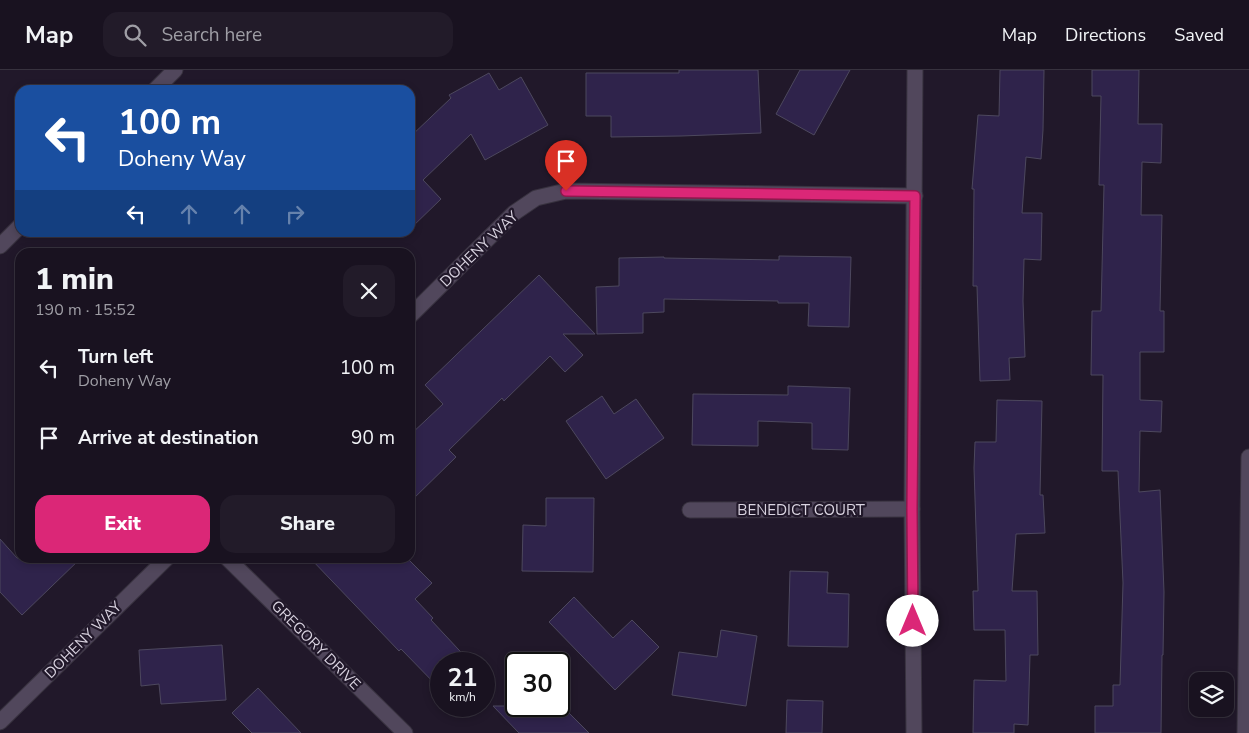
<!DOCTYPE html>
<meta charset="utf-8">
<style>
:root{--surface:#191220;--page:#221b29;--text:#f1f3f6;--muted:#9f9ea5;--line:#37323e;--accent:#db2777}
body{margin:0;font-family:"Nunito Sans",sans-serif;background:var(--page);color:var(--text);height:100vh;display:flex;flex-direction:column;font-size:19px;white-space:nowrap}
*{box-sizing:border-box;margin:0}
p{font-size:16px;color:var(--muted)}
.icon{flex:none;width:28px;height:28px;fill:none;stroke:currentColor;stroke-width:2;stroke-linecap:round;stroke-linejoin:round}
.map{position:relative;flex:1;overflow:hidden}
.side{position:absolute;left:15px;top:178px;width:400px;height:315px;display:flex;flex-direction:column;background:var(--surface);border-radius:15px;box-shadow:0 2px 8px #0003,0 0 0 1px var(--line)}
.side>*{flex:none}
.top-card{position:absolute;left:15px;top:15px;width:400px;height:152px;border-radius:15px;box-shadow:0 2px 8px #0003,0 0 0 1px var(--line);background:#1a4fa0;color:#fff;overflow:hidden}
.buttons{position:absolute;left:1189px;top:602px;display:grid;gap:10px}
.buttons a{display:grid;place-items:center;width:45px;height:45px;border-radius:10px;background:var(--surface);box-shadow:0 2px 8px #0003,0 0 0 1px var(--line);font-size:25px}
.speed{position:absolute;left:430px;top:582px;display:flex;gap:10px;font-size:25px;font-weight:700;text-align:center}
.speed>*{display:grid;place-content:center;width:65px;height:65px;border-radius:50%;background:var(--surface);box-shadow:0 2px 8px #0003,0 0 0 1px var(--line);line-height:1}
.speed small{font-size:12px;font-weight:400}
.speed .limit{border:2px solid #111;border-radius:8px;background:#fff;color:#111}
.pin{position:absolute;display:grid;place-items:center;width:42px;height:42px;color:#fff;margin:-51px -21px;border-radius:50% 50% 50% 0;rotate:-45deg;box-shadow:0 0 5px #0007}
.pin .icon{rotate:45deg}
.me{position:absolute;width:55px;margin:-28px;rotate:0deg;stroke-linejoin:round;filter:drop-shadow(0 0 4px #0008)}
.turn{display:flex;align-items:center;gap:18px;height:105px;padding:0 20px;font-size:22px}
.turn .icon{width:65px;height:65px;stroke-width:2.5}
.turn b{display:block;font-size:35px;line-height:42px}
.lanes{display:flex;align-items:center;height:48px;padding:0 20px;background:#0003;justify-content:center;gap:25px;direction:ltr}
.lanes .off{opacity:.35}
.round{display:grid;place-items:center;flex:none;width:52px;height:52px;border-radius:15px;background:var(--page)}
.overview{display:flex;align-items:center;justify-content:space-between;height:85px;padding:0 20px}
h1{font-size:30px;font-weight:800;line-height:38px}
.button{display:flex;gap:10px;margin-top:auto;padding:10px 20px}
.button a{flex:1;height:58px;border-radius:15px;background:var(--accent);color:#fff;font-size:20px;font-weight:800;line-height:58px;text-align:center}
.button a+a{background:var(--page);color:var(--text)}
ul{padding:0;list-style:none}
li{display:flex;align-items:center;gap:15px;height:70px;padding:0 20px}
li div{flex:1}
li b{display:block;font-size:19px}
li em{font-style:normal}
header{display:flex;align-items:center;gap:30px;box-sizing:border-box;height:70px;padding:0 25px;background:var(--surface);border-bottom:1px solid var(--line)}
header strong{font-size:24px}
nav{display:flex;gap:28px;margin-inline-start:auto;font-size:18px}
.search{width:350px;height:45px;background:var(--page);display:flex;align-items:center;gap:12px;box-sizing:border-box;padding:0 18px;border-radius:15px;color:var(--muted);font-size:19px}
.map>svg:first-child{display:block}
.building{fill:#2f234b;stroke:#4d485e}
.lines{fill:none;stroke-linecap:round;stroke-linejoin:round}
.street-casing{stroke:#38323f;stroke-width:17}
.street{stroke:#51475c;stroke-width:15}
.route-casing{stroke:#8e194d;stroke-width:12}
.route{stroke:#db2777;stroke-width:9}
.labels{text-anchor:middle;stroke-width:4.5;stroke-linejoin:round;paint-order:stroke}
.street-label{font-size:15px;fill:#d9d3e0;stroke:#21182a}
</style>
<header>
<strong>Map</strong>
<div class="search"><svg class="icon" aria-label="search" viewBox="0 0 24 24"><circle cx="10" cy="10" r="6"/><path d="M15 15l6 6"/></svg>Search here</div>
<nav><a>Map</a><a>Directions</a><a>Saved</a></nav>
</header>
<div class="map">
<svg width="1249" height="663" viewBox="0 0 1249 663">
<rect width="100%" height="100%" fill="#21182a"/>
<g class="building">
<path d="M 679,0 L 758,0 L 761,63 L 681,66 L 611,67 L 611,46 L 586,46 L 586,3 L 679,3 Z"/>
<path d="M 800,0 L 850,0 L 814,65 L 776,44 Z"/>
<path d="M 1000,0 L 1044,0 L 1043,60 L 1041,89 L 1026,87 L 1022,143 L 1042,143 L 1041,190 L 1024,189 L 1023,231 L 1025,287 L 1009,288 L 1010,310 L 980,311 L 977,216 L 973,216 L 974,119 L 972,119 L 978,45 L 999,46 Z"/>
<path d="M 1092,0 L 1139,0 L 1138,54 L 1162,54 L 1161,93 L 1142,92 L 1141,145 L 1162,145 L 1160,241 L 1164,241 L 1164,282 L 1140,282 L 1140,330 L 1162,331 L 1161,362 L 1140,361 L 1139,422 L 1160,420 L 1164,522 L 1163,585 L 1162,585 L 1161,663 L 1095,663 L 1095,636 L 1113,636 L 1113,615 L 1120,615 L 1123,513 L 1118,401 L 1102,401 L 1103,305 L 1091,305 L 1092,241 L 1101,241 L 1104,115 L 1099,115 L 1101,26 L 1092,26 Z"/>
<path d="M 489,3 L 499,20 L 521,7 L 548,55 L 485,90 L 471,64 L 423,110 L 441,129 L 410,159 L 410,67 L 451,28 L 449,25 Z"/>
<path d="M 779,186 L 851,187 L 849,257 L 808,256 L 809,233 L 778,233 L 778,231 L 664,229 L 664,242 L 643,243 L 643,263 L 597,264 L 596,217 L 619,216 L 619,188 L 664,187 L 664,188 L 779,190 Z"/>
<path d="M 539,205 L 595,264 L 563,264 L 583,285 L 565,302 L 550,286 L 504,331 L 502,328 L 449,380 L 456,387 L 410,432 L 410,365 L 443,334 L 425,315 Z"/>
<path d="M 788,316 L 850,318 L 848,380 L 812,379 L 812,353 L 758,351 L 758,376 L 692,375 L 693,324 L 788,325 Z"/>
<path d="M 602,326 L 614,344 L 636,329 L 664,368 L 606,409 L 566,351 Z"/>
<path d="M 997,330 L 1042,331 L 1040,425 L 1043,425 L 1045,463 L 1016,464 L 1012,521 L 1037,521 L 1038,585 L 1030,585 L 1028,655 L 1014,654 L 1014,663 L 973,663 L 974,610 L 1006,611 L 1005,560 L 974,560 L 973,521 L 978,521 L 974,398 L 975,372 L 996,372 Z"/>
<path d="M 546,428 L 594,428 L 593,502 L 522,501 L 523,455 L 546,456 Z"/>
<path d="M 0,469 L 17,488 L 81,488 L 22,545 L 0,522 Z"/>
<path d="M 310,488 L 407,488 L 432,513 L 415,529 L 433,548 L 431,550 L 472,594 L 441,594 L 441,620 L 401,579 L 399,581 Z"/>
<path d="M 790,501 L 828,502 L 827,523 L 849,524 L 848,577 L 788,576 Z"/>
<path d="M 574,527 L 613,568 L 632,550 L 659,577 L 615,620 L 549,552 Z"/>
<path d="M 721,560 L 757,566 L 746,636 L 672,625 L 679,582 L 717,587 Z"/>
<path d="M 222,575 L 226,630 L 161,634 L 159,614 L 141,616 L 139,580 Z"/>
<path d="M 258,618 L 301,663 L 252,663 L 232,643 Z"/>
<path d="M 787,630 L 823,631 L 822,663 L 786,663 Z"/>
<path d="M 493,636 L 562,636 L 589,663 L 519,663 Z"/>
</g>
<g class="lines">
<defs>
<g id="street">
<path d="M 155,20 L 175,0"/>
<path d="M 0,176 L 20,156"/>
<path d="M 410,246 L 514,143 L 536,128 L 566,121 L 915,126"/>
<path d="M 690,440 L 912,439"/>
<path d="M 227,488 L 405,663"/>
<path d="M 0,652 L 167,488"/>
<path d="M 914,663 L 912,439 L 915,0"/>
<path d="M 1245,663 L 1249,387"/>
</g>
</defs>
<use href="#street" class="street-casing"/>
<use href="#street" class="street"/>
</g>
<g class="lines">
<defs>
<path id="route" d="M 566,121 L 915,126 L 912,439 L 913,551"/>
</defs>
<use href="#route" class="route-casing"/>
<use href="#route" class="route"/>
</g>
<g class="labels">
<g class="street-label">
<text transform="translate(479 179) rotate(-44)" y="5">DOHENY WAY</text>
<text x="801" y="445">BENEDICT COURT</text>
<text transform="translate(83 570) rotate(-45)" y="5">DOHENY WAY</text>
<text transform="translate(316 575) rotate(45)" y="5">GREGORY DRIVE</text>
</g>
</g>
</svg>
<div class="buttons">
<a><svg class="icon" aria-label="layers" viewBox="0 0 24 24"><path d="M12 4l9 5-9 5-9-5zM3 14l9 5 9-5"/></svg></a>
</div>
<div class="speed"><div>21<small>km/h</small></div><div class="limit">30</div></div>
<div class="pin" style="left:566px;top:121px;background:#d93025"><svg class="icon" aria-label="arrive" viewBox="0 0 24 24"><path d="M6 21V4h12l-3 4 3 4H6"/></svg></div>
<svg class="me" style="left:913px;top:551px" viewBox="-20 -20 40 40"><circle r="19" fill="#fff"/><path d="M0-13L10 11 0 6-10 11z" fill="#db2777"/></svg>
<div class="top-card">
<div class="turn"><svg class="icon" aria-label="left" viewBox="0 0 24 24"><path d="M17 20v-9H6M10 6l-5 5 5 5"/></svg><div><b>100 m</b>Doheny Way</div></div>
<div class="lanes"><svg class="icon" aria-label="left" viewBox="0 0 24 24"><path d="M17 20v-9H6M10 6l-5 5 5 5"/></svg><svg class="icon off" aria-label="ahead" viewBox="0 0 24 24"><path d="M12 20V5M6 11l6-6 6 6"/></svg><svg class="icon off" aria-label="ahead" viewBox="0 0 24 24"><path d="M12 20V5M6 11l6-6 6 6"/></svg><svg class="icon off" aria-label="right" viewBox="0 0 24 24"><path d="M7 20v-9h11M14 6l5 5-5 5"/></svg></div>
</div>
<section class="side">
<div class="overview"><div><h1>1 min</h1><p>190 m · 15:52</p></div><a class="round"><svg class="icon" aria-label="close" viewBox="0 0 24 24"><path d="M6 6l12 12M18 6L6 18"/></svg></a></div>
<ul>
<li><svg class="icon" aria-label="left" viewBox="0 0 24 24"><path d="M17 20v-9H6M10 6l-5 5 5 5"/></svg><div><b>Turn left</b><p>Doheny Way</p></div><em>100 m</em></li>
<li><svg class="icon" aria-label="arrive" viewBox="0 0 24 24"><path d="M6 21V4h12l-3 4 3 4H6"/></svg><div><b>Arrive at destination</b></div><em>90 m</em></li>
</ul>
<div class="button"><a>Exit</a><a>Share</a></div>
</section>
</div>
